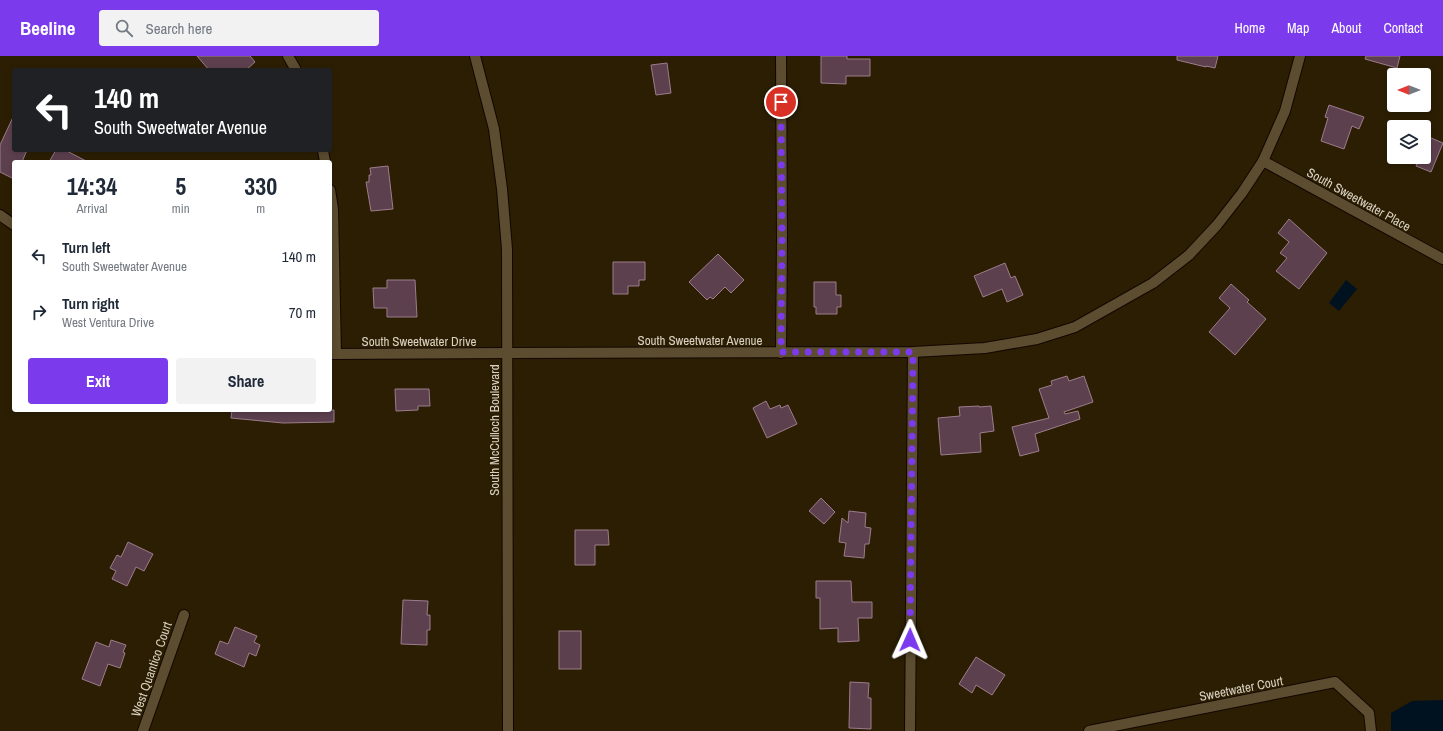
<!DOCTYPE html>
<style>
:root{--surface:#fff;--page:#f2f2f3;--text:#1f2937;--muted:#747a83;--accent:#7c3aed}
body{margin:0;font-family:"Archivo Narrow",sans-serif;background:var(--page);color:var(--text);height:100vh;display:flex;flex-direction:column;font-size:15px;white-space:nowrap}
*{box-sizing:border-box;margin:0}
p{font-size:13px;color:var(--muted)}
.icon{flex:none;width:22px;height:22px;fill:none;stroke:currentColor;stroke-width:2;stroke-linecap:round;stroke-linejoin:round}
.map{position:relative;flex:1;overflow:hidden}
.side{position:absolute;left:12px;top:104px;width:320px;height:252px;display:flex;flex-direction:column;background:var(--surface);border-radius:4px;box-shadow:0 2px 6px #0003}
.side>*{flex:none}
.hud{position:absolute;left:12px;top:12px;width:320px;height:84px;border-radius:4px;box-shadow:0 2px 6px #0003;background:#202124;color:#fff;overflow:hidden}
.needle{width:26px;rotate:270deg}
.controls{position:absolute;left:1387px;top:12px;display:grid;gap:8px}
.controls a{display:grid;place-items:center;width:44px;height:44px;border-radius:4px;background:var(--surface);box-shadow:0 2px 6px #0003;font-size:20px}
.pin{position:absolute;display:grid;place-items:center;width:34px;height:34px;color:#fff;margin:-17px;border:2px solid #fff;border-radius:50%;box-shadow:0 1px 4px #0007}
.me{position:absolute;width:44px;margin:-22px;rotate:1deg;stroke-linejoin:round;filter:drop-shadow(0 0 3px #0008)}
.turn{display:flex;align-items:center;gap:14px;height:84px;padding:0 16px;font-size:18px}
.turn .icon{width:52px;height:52px;stroke-width:2.5}
.turn b{display:block;font-size:28px;line-height:34px}
.eta{display:flex;justify-content:space-evenly;align-items:center;height:68px;text-align:center}
.eta b{font-size:24px;font-weight:700;line-height:28px}
.cta{display:flex;gap:8px;margin-top:auto;padding:8px 16px}
.cta a{flex:1;height:46px;border-radius:4px;background:var(--accent);color:#fff;font-size:16px;font-weight:700;line-height:46px;text-align:center}
.cta a+a{background:var(--page);color:var(--text)}
ul{padding:0;list-style:none}
li{display:flex;align-items:center;gap:12px;height:56px;padding:0 16px}
li div{flex:1}
li b{display:block;font-size:15px}
li em{font-style:normal}
header{display:flex;align-items:center;gap:24px;box-sizing:border-box;height:56px;padding:0 20px;background:var(--accent);color:#fff}
header strong{font-size:19px}
nav{display:flex;gap:22px;margin-inline-start:auto;font-size:14px}
.search{width:280px;height:36px;background:var(--page);display:flex;align-items:center;gap:10px;box-sizing:border-box;padding:0 14px;border-radius:4px;color:var(--muted);font-size:15px}
.map>svg:first-child{display:block}
.water{fill:#001220}
.building{fill:#5d404e;stroke:#9d7c8c}
.lines{fill:none;stroke-linecap:round;stroke-linejoin:round}
.minor-casing{stroke:#130700;stroke-width:12}
.tertiary-casing{stroke:#130700;stroke-width:12}
.secondary-casing{stroke:#130700;stroke-width:12}
.minor{stroke:#5c4d31;stroke-width:10}
.tertiary{stroke:#5c4d31;stroke-width:10}
.secondary{stroke:#5c4d31;stroke-width:10}
.route{stroke:#7c3aed;stroke-width:7;stroke-dasharray:0 12.6}
.labels{text-anchor:middle;stroke-width:3.5;stroke-linejoin:round;paint-order:stroke}
.street-label{font-size:13px;fill:#dad1c2;stroke:#2b1e03}
</style>
<header>
<strong>Beeline</strong>
<div class="search"><svg class="icon" aria-label="search" viewBox="0 0 24 24"><circle cx="10" cy="10" r="6"/><path d="M15 15l6 6"/></svg>Search here</div>
<nav><a>Home</a><a>Map</a><a>About</a><a>Contact</a></nav>
</header>
<div class="map">
<svg width="1443" height="675" viewBox="0 0 1443 675">
<rect width="100%" height="100%" fill="#2b1e03"/>
<g class="water">
<path d="M 1346,224 L 1357,233 L 1339,255 L 1329,247 Z"/>
<path d="M 1443,644 L 1443,675 L 1391,675 L 1391,657 L 1412,645 Z"/>
</g>
<g class="building">
<path d="M 197,0 L 250,0 L 255,6 L 246,14 L 209,14 Z"/>
<path d="M 821,0 L 847,0 L 847,3 L 870,3 L 870,20 L 846,20 L 846,28 L 821,27 Z"/>
<path d="M 1177,0 L 1218,0 L 1215,12 L 1206,10 L 1206,11 L 1177,4 Z"/>
<path d="M 1366,0 L 1400,0 L 1397,12 L 1365,3 Z"/>
<path d="M 667,7 L 671,37 L 656,39 L 651,9 Z"/>
<path d="M 1329,49 L 1364,61 L 1359,73 L 1352,70 L 1344,93 L 1321,85 L 1328,62 L 1325,61 Z"/>
<path d="M 14,59 L 14,94 L 27,94 L 22,106 L 14,106 L 14,123 L 0,116 L 0,89 Z"/>
<path d="M 1424,79 L 1443,87 L 1431,116 L 1416,110 L 1420,101 L 1424,101 Z"/>
<path d="M 56,94 L 65,94 L 88,106 L 49,106 Z"/>
<path d="M 388,110 L 393,153 L 371,155 L 366,126 L 369,126 L 369,119 L 371,119 L 370,112 Z"/>
<path d="M 1289,163 L 1327,197 L 1299,233 L 1276,215 L 1287,202 L 1280,197 L 1289,186 L 1278,177 Z"/>
<path d="M 718,198 L 744,224 L 731,237 L 725,231 L 713,243 L 710,241 L 707,244 L 689,226 Z"/>
<path d="M 613,206 L 645,206 L 645,224 L 639,224 L 639,230 L 628,230 L 628,238 L 613,238 Z"/>
<path d="M 1005,207 L 1011,222 L 1015,220 L 1023,239 L 1007,246 L 1002,233 L 983,241 L 974,220 Z"/>
<path d="M 387,224 L 415,224 L 417,261 L 387,261 L 387,252 L 374,252 L 373,232 L 387,232 Z"/>
<path d="M 814,226 L 836,226 L 836,239 L 841,239 L 841,251 L 837,251 L 837,258 L 816,258 L 816,251 L 814,251 Z"/>
<path d="M 1231,228 L 1249,244 L 1247,246 L 1266,263 L 1235,299 L 1209,276 L 1230,252 L 1219,242 Z"/>
<path d="M 1067,320 L 1069,325 L 1084,320 L 1093,346 L 1064,356 L 1065,358 L 1078,355 L 1080,363 L 1035,378 L 1039,395 L 1020,400 L 1012,371 L 1049,362 L 1039,333 L 1052,329 L 1051,325 Z"/>
<path d="M 395,333 L 429,333 L 430,350 L 418,350 L 418,354 L 396,355 Z"/>
<path d="M 766,345 L 770,353 L 780,349 L 781,352 L 788,349 L 797,368 L 767,382 L 753,352 Z"/>
<path d="M 979,350 L 979,351 L 991,350 L 994,375 L 980,377 L 981,396 L 941,399 L 938,362 L 960,360 L 959,351 Z"/>
<path d="M 232,354 L 334,354 L 334,366 L 283,367 L 231,362 Z"/>
<path d="M 821,442 L 835,456 L 824,468 L 809,455 Z"/>
<path d="M 849,455 L 866,457 L 865,471 L 871,472 L 869,488 L 865,488 L 864,502 L 844,500 L 846,487 L 839,486 L 842,462 L 848,467 Z"/>
<path d="M 575,474 L 608,474 L 609,489 L 595,489 L 595,509 L 575,509 Z"/>
<path d="M 128,486 L 153,498 L 144,515 L 136,511 L 127,530 L 112,523 L 116,515 L 110,512 L 117,499 L 121,501 Z"/>
<path d="M 816,525 L 851,525 L 852,546 L 872,546 L 872,562 L 858,562 L 859,585 L 838,586 L 838,572 L 820,573 L 820,542 L 816,542 Z"/>
<path d="M 403,544 L 428,545 L 427,559 L 430,559 L 430,574 L 427,574 L 427,589 L 401,588 Z"/>
<path d="M 235,571 L 257,580 L 254,586 L 260,589 L 256,600 L 249,597 L 244,611 L 215,598 L 220,585 L 228,588 Z"/>
<rect x="559" y="575" width="22" height="38"/>
<path d="M 111,584 L 126,589 L 123,596 L 125,597 L 120,612 L 108,608 L 100,630 L 82,623 L 96,586 L 109,591 Z"/>
<path d="M 976,601 L 1005,619 L 992,639 L 976,629 L 972,637 L 959,628 Z"/>
<path d="M 850,626 L 869,627 L 868,642 L 871,642 L 871,673 L 849,672 Z"/>
</g>
<g class="lines">
<defs>
<g id="minor">
<path d="M 288,0 L 296,14"/>
<path d="M 323,94 L 325,106"/>
<path d="M 1263,105 L 1443,203"/>
<path d="M 330,134 L 333,153 L 336,298"/>
<path d="M 0,159 L 14,169"/>
<path d="M 781,297 L 782,182 L 781,0"/>
<path d="M 330,298 L 507,297"/>
<path d="M 143,675 L 184,559"/>
<path d="M 910,675 L 913,296"/>
<path d="M 1089,675 L 1335,626 L 1369,657 L 1371,675"/>
</g>
<path id="tertiary" d="M 507,297 L 913,296 L 985,292 L 1037,283 L 1075,271 L 1153,227 L 1189,199 L 1217,169 L 1242,137 L 1263,105 L 1285,55 L 1300,0"/>
<path id="secondary" d="M 475,0 L 494,73 L 502,133 L 507,193 L 508,675"/>
</defs>
<use href="#minor" class="minor-casing"/>
<use href="#tertiary" class="tertiary-casing"/>
<use href="#secondary" class="secondary-casing"/>
<use href="#minor" class="minor"/>
<use href="#tertiary" class="tertiary"/>
<use href="#secondary" class="secondary"/>
</g>
<g class="lines">
<path class="route" d="M 781,46 L 782,182 L 781,296 L 913,296 L 910,584"/>
</g>
<g class="labels">
<g class="street-label">
<text transform="translate(1359 143) rotate(29)" y="5">South Sweetwater Place</text>
<text x="700" y="289">South Sweetwater Avenue</text>
<text x="419" y="290">South Sweetwater Drive</text>
<text transform="translate(494 374) rotate(-90)" y="5">South McCulloch Boulevard</text>
<text transform="translate(151 613) rotate(-71)" y="5">West Quantico Court</text>
<text transform="translate(1241 632) rotate(-11)" y="5">Sweetwater Court</text>
</g>
</g>
</svg>
<div class="controls">
<a><svg class="needle" viewBox="-14 -14 28 28"><path d="M0-13l5 13h-10z" fill="#e53935"/><path d="M0 13l5-13h-10z" fill="#747a83"/></svg></a>
<a><svg class="icon" aria-label="layers" viewBox="0 0 24 24"><path d="M12 4l9 5-9 5-9-5zM3 14l9 5 9-5"/></svg></a>
</div>
<div class="pin" style="left:781px;top:46px;background:#d93025"><svg class="icon" aria-label="arrive" viewBox="0 0 24 24"><path d="M6 21V4h12l-3 4 3 4H6"/></svg></div>
<svg class="me" style="left:910px;top:584px" viewBox="-20 -20 40 40"><path d="M0-17L14 15 0 8-14 15z" fill="#7c3aed" stroke="#fff" stroke-width="4"/></svg>
<div class="hud">
<div class="turn"><svg class="icon" aria-label="left" viewBox="0 0 24 24"><path d="M17 20v-9H6M10 6l-5 5 5 5"/></svg><div><b>140 m</b>South Sweetwater Avenue</div></div>
</div>
<section class="side">
<div class="eta">
<div><b>14:34</b><p>Arrival</p></div>
<div><b>5</b><p>min</p></div>
<div><b>330</b><p>m</p></div>
</div>
<ul>
<li><svg class="icon" aria-label="left" viewBox="0 0 24 24"><path d="M17 20v-9H6M10 6l-5 5 5 5"/></svg><div><b>Turn left</b><p>South Sweetwater Avenue</p></div><em>140 m</em></li>
<li><svg class="icon" aria-label="right" viewBox="0 0 24 24"><path d="M7 20v-9h11M14 6l5 5-5 5"/></svg><div><b>Turn right</b><p>West Ventura Drive</p></div><em>70 m</em></li>
</ul>
<div class="cta"><a>Exit</a><a>Share</a></div>
</section>
</div>
